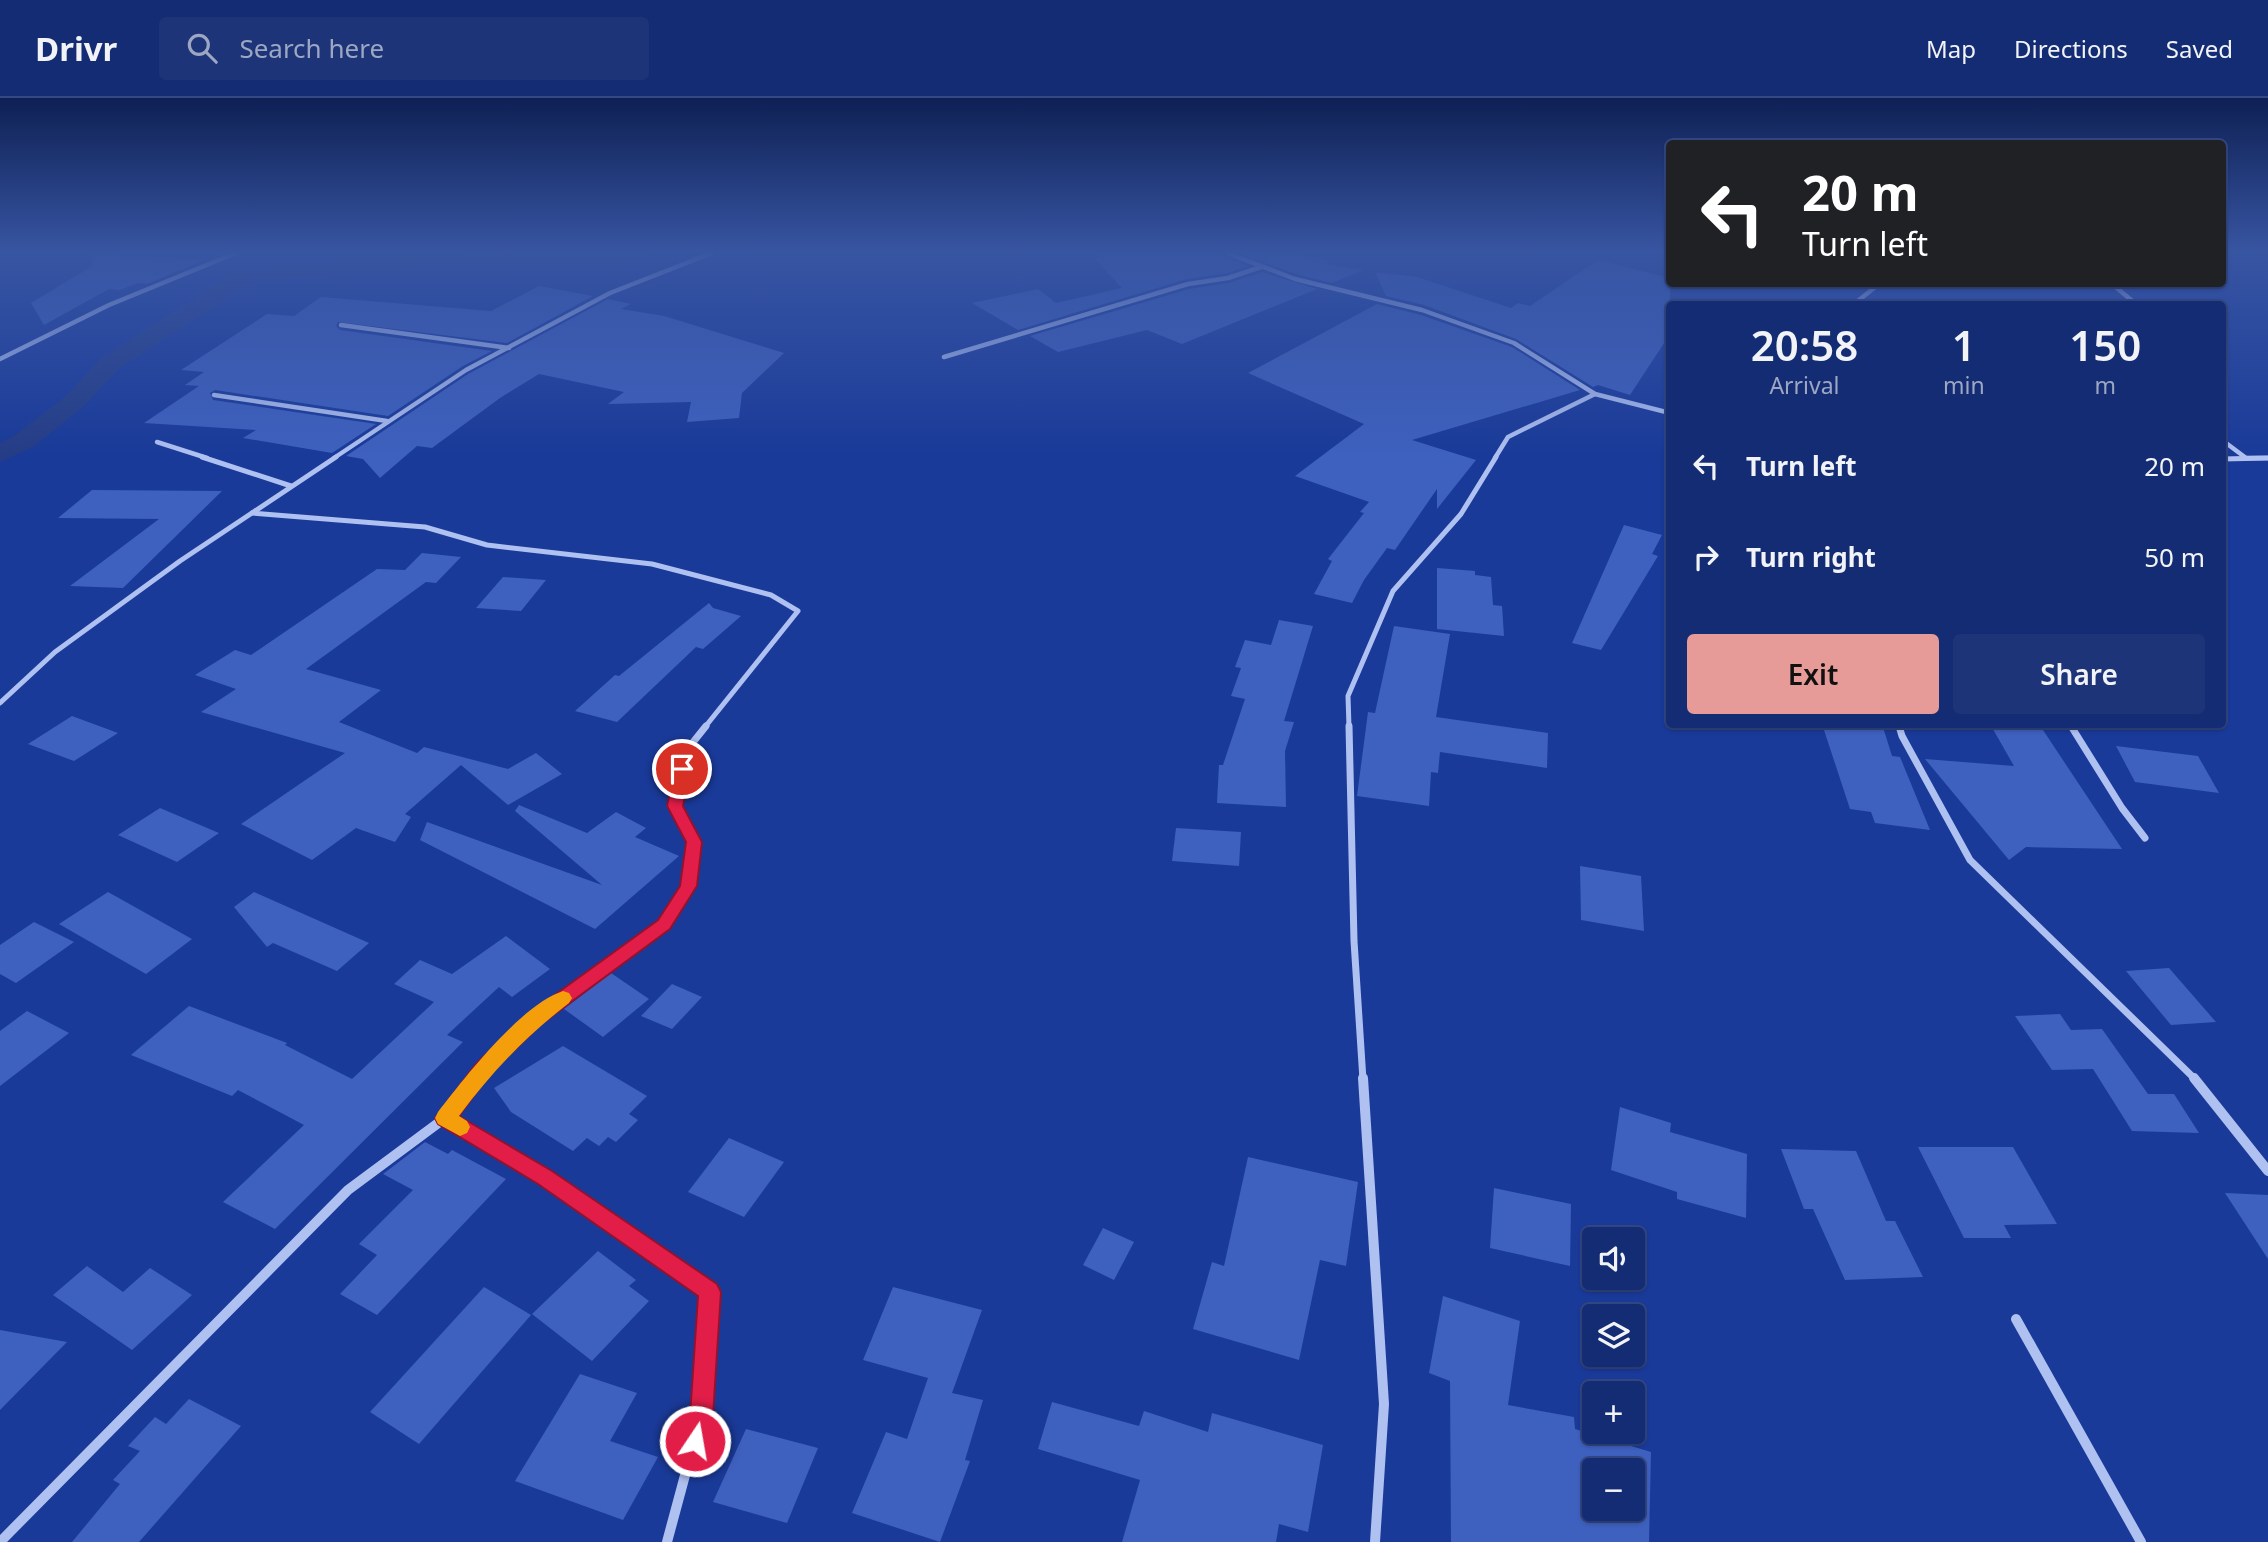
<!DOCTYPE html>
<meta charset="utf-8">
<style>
:root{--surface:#142c73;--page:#1d3478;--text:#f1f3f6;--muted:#9da7c4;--line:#334885;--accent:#e69b98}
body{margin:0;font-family:"Noto Sans",sans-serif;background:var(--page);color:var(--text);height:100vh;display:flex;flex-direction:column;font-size:26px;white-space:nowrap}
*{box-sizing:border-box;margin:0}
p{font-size:23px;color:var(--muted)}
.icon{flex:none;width:38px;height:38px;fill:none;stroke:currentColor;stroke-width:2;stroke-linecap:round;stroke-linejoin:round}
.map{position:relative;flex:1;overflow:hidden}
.sheet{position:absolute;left:1666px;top:203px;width:560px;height:427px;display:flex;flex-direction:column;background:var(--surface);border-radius:7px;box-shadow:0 2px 5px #0004,0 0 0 2px var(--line)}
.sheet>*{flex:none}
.hud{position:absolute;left:1666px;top:42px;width:560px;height:147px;border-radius:7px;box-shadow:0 2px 5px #0004,0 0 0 2px var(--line);background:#202124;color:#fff;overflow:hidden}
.buttons{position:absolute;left:1582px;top:1129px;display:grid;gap:14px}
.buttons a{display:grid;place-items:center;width:63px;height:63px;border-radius:7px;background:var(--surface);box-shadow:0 2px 5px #0004,0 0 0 2px var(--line);font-size:35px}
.pin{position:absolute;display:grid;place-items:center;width:60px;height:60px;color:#fff;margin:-30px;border:4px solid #fff;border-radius:50%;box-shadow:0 2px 7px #0007}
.me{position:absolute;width:77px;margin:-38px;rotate:12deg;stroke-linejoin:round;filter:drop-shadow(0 0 5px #0008)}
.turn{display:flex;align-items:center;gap:24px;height:147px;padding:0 21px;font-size:32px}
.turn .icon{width:91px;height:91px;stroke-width:2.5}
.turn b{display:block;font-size:49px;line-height:60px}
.eta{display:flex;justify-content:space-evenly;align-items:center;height:119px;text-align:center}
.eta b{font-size:42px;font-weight:600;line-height:49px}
.primary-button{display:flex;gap:14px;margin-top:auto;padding:14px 21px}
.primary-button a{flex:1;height:80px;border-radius:7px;background:var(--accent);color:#111;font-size:28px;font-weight:600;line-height:80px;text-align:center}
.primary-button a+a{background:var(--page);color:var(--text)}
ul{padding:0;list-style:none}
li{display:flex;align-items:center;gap:21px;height:91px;padding:0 21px}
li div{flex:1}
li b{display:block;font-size:26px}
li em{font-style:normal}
header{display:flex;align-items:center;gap:42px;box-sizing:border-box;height:98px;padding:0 35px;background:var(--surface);border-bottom:2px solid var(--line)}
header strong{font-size:33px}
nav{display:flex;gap:38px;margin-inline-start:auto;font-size:24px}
.search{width:490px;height:63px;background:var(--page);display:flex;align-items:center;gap:18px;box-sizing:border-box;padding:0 24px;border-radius:7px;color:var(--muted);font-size:26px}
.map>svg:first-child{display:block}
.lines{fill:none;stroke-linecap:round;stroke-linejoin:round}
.canal{fill:#253d86;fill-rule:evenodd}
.building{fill:#3e60be;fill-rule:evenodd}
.street-far3{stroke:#afc1f1;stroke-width:4.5}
.street-far2{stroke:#afc1f1;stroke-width:5}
.street-far1{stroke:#afc1f1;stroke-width:7}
.street{stroke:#afc1f1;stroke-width:10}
.route{fill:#e11d48;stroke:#92132f;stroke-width:2}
.slow{fill:#f59e0b}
</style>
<header>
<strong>Drivr</strong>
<div class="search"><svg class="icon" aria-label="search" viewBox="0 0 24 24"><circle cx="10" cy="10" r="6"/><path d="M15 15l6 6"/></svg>Search here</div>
<nav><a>Map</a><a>Directions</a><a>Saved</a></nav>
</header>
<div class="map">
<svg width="2268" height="1444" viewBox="0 0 2268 1444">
<rect width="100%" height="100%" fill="#1a3a99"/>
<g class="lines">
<path class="canal" d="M 554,155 L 647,155 L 644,159 L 617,165 L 367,172 L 250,184 L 117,272 L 84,308 L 33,349 L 0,364 L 0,345 L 15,337 L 66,298 L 99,262 L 236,173 L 367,160 Z"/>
</g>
<g class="building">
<path d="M 1094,155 L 1222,155 L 1225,159 L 1248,168 L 1227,175 L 1187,181 L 1018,232 L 972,205 L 1038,191 L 1056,205 L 1122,190 L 1094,160 L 1099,159 Z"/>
<path d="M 1239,155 L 1288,155 L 1330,163 L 1326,166 L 1363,172 L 1332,185 L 1296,176 Z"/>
<path d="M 93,157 L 205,162 L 147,186 L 138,185 L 120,192 L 109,191 L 44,227 L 31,205 L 92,168 Z"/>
<path d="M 1598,162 L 1670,180 L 1670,236 L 1630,297 L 1598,287 L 1593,289 L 1516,241 L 1424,207 L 1386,198 L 1375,174 L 1417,179 L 1511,210 L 1518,205 L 1530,208 Z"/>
<path d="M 1262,174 L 1317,191 L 1182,246 L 1147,232 L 1058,254 L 1030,238 L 1189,191 L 1229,185 Z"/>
<path d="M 539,188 L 593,198 L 507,245 L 338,224 L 336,228 L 340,232 L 492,253 L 463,268 L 388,318 L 215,292 L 210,295 L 213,302 L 376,326 L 332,355 L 243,340 L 256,332 L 144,325 L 199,288 L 185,287 L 204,274 L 181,272 L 267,216 L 294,218 L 321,199 L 491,213 Z"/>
<path d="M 608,201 L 631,206 L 621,211 L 664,218 L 784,255 L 742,295 L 739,320 L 687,324 L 691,304 L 608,306 L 624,294 L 539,276 L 500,300 L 432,350 L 417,348 L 380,380 L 363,361 L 346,358 L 468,276 Z"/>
<path d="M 1377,206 L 1421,217 L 1512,249 L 1580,292 L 1412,342 L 1476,362 L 1437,411 L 1437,391 L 1395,452 L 1387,450 L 1364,482 L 1352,505 L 1314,496 L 1332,463 L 1328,461 L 1364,415 L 1360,414 L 1369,404 L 1295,378 L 1364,326 L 1248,275 Z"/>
<path d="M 92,392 L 222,393 L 123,490 L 70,488 L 159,421 L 58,420 Z"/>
<path d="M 1624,427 L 1662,437 L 1652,456 L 1658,458 L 1601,552 L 1572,545 Z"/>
<path d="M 422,455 L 461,459 L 436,485 L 426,484 L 306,571 L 381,592 L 339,624 L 417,655 L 424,649 L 508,671 L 536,655 L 562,676 L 508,707 L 461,667 L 405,716 L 411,719 L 395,744 L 356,730 L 312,762 L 241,726 L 345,655 L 201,614 L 236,591 L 195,577 L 235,552 L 251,557 L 377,471 L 405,472 Z"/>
<path d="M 1437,470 L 1475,473 L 1475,477 L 1491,479 L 1493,507 L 1502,508 L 1504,538 L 1437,531 Z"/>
<path d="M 503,479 L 546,482 L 521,513 L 476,510 Z"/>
<path d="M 709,505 L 713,510 L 741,518 L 703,551 L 696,549 L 617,624 L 575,613 L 615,577 L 619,578 Z"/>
<path d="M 1279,522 L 1313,528 L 1284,623 L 1294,624 L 1285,653 L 1286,709 L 1217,705 L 1219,667 L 1223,667 L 1245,601 L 1231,598 L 1241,570 L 1235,569 L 1245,542 L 1271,547 Z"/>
<path d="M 1394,528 L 1450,536 L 1436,619 L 1548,635 L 1547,670 L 1440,654 L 1438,675 L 1431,674 L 1429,708 L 1357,698 L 1368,614 L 1375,615 Z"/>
<path d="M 72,618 L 118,635 L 74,663 L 28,646 Z"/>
<path d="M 1822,626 L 1882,626 L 1892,658 L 1900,659 L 1930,732 L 1875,725 L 1871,714 L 1850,711 Z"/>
<path d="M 1990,626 L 2041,629 L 2122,751 L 2026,749 L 2009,762 L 1925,661 L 2014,668 Z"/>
<path d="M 2116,648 L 2198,658 L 2219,695 L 2135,684 Z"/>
<path d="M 519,707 L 587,735 L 616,714 L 646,730 L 635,739 L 679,758 L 595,831 L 420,742 L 427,724 L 602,787 L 515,713 Z"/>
<path d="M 160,710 L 219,735 L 177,764 L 118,737 Z"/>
<path d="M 1176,730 L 1241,734 L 1239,768 L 1172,763 Z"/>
<path d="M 1580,768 L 1641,778 L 1644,833 L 1581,822 Z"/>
<path d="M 108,794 L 192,841 L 146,876 L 59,826 Z"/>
<path d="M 254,794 L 369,845 L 337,873 L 273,845 L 267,849 L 234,809 Z"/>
<path d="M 34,824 L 74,844 L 16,885 L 0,876 L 0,847 Z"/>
<path d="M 506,838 L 550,871 L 512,899 L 499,889 L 447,937 L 463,944 L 275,1131 L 223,1104 L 304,1027 L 238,992 L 232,998 L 131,957 L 189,908 L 287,945 L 285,947 L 352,981 L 434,904 L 394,886 L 420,862 L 452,876 Z"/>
<path d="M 2169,870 L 2216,924 L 2171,927 L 2126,873 Z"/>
<path d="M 611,875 L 649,901 L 603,939 L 564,911 Z"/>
<path d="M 672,886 L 702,899 L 672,931 L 641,918 Z"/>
<path d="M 27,913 L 69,935 L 0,988 L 0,933 Z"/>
<path d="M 2060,916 L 2071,932 L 2102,931 L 2148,996 L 2174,996 L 2199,1035 L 2132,1033 L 2093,971 L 2052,972 L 2015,918 Z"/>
<path d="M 563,948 L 647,998 L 629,1016 L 638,1022 L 616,1044 L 608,1039 L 599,1048 L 587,1040 L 573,1053 L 511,1014 L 494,990 Z"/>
<path d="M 1620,1009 L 1671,1025 L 1670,1034 L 1747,1056 L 1746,1120 L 1677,1101 L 1677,1094 L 1611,1072 Z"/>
<path d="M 729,1040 L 784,1064 L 744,1119 L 688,1094 Z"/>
<path d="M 425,1044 L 448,1056 L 452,1052 L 506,1081 L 377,1217 L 340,1196 L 377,1157 L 359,1146 L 413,1092 L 383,1076 Z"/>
<path d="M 1918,1049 L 2013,1049 L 2057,1126 L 2004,1127 L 2011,1140 L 1964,1140 Z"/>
<path d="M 1781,1051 L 1856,1053 L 1886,1123 L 1895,1123 L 1923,1179 L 1845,1182 L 1813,1111 L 1804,1111 Z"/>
<path d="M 1248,1059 L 1358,1084 L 1346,1168 L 1320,1162 L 1299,1262 L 1193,1231 L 1212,1164 L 1224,1168 Z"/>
<path d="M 1494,1090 L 1571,1106 L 1570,1168 L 1490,1150 Z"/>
<path d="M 2225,1095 L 2268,1097 L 2268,1161 Z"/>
<path d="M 1103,1130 L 1134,1144 L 1114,1182 L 1083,1167 Z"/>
<path d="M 598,1153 L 636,1182 L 629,1188 L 649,1203 L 592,1263 L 532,1216 Z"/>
<path d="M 87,1168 L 123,1194 L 150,1170 L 192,1197 L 132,1252 L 53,1197 Z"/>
<path d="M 484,1189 L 531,1217 L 419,1346 L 370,1314 Z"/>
<path d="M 893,1189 L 982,1212 L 952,1295 L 983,1302 L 965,1362 L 970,1363 L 940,1444 L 852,1415 L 886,1334 L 907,1341 L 928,1280 L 863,1262 Z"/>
<path d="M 1443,1198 L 1520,1223 L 1508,1307 L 1574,1319 L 1575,1331 L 1651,1354 L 1649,1444 L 1451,1444 L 1450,1283 L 1429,1275 ZM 1594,1372 L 1633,1372 L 1633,1410 L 1594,1410 Z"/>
<path d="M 0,1232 L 67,1244 L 0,1312 Z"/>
<path d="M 580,1276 L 637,1295 L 610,1343 L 658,1359 L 623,1422 L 515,1383 Z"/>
<path d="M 189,1301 L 241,1328 L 139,1444 L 72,1444 L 120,1386 L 113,1382 L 140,1353 L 128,1348 L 155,1319 L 166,1326 Z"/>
<path d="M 1052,1304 L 1139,1328 L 1144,1313 L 1208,1334 L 1212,1315 L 1323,1347 L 1308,1434 L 1279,1426 L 1276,1444 L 1122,1444 L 1140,1382 L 1038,1351 Z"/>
<path d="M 746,1331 L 818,1350 L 787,1425 L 713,1404 Z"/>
</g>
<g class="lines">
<g class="street-far3">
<path d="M 1227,155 L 1295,181 L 1422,212 L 1514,245 L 1595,296 L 1670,315"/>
<path d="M 2112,186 L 2136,206"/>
<path d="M 1854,206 L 1879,186"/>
<path d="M 341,227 L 509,250"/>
<path d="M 944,259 L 1188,186 L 1228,180 L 1261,169"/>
<path d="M 0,261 L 109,207 L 236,155"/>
<path d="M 214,297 L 387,323"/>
<path d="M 2222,342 L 2246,360"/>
<path d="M 157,344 L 207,360"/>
<path d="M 334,360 L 466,272 L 610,195 L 712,155"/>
<path d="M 1495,360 L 1508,339 L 1595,296"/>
<path d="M 2246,360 L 2268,360"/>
</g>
<g class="street-far2">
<path d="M 202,359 L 291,388"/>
<path d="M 2222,361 L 2268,360"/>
<path d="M 252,415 L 425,429 L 487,447 L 652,466 L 771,497 L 798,513 L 705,629"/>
<path d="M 1667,564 L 1670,546"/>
<path d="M 0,605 L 55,554 L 180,463 L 336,359"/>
<path d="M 1899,626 L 1900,629"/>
<path d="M 2070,626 L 2072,629"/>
<path d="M 1349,629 L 1348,598 L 1393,493 L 1461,416 L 1496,359"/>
</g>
<g class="street-far1">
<path d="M 1349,628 L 1354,843 L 1363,982"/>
<path d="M 1899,628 L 1902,638 L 1970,762 L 2196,982"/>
<path d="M 2071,628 L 2122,710 L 2145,740"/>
<path d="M 474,982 L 533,922 L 664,826 L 688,788 L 694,744 L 675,708 L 686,653 L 706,628"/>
</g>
<g class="street">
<path d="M 1363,980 L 1384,1306 L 1375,1444"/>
<path d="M 2194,980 L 2268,1073"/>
<path d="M 445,1020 L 545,1080 L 710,1193 L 701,1318 L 667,1444"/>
<path d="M 2016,1221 L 2141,1444"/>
<path d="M 0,1444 L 348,1092 L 445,1020 L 475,980"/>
</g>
</g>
<linearGradient id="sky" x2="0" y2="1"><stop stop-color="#0e2054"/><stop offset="0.43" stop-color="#3855a2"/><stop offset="1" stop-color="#3855a2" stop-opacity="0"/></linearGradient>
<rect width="2268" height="357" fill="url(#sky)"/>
<path class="route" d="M 682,666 L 690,671 L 683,708 L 702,744 L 697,788 L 670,831 L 540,927 L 489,977 L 459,1018 L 552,1073 L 717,1186 L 721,1194 L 713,1318 L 703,1352 L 695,1355 L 686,1352 L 683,1343 L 690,1318 L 698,1198 L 538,1086 L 438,1026 L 435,1020 L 476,966 L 527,917 L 658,822 L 680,788 L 686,744 L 667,708 L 675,671 Z"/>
<path class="slow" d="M 563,893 L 569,895 L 572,900 L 569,905 C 526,938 491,975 459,1018 L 467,1023 L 470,1029 L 467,1035 L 460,1038 L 438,1026 L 435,1020 L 438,1014 C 465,979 521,907 563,893 Z"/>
</svg>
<div class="buttons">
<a><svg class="icon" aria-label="sound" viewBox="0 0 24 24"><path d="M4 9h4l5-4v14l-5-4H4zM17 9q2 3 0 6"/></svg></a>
<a><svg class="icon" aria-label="layers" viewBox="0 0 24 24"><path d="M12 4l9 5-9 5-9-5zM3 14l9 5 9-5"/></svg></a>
<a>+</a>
<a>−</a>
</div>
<div class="pin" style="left:682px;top:671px;background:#d93025"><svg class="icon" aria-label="arrive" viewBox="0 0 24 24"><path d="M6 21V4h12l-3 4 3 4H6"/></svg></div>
<svg class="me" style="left:695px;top:1343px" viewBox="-20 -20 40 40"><circle r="17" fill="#e11d48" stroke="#fff" stroke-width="3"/><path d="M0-11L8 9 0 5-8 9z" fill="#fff"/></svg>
<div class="hud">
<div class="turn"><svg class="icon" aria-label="left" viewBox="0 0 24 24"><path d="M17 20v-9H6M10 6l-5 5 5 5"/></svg><div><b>20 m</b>Turn left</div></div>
</div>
<section class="sheet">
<div class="eta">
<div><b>20:58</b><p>Arrival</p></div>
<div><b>1</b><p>min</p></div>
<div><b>150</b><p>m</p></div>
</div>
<ul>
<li><svg class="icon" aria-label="left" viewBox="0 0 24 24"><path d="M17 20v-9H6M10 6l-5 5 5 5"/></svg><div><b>Turn left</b></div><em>20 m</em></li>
<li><svg class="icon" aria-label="right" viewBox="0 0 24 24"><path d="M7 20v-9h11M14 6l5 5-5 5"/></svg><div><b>Turn right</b></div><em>50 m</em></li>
</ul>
<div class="primary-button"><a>Exit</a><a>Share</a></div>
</section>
</div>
